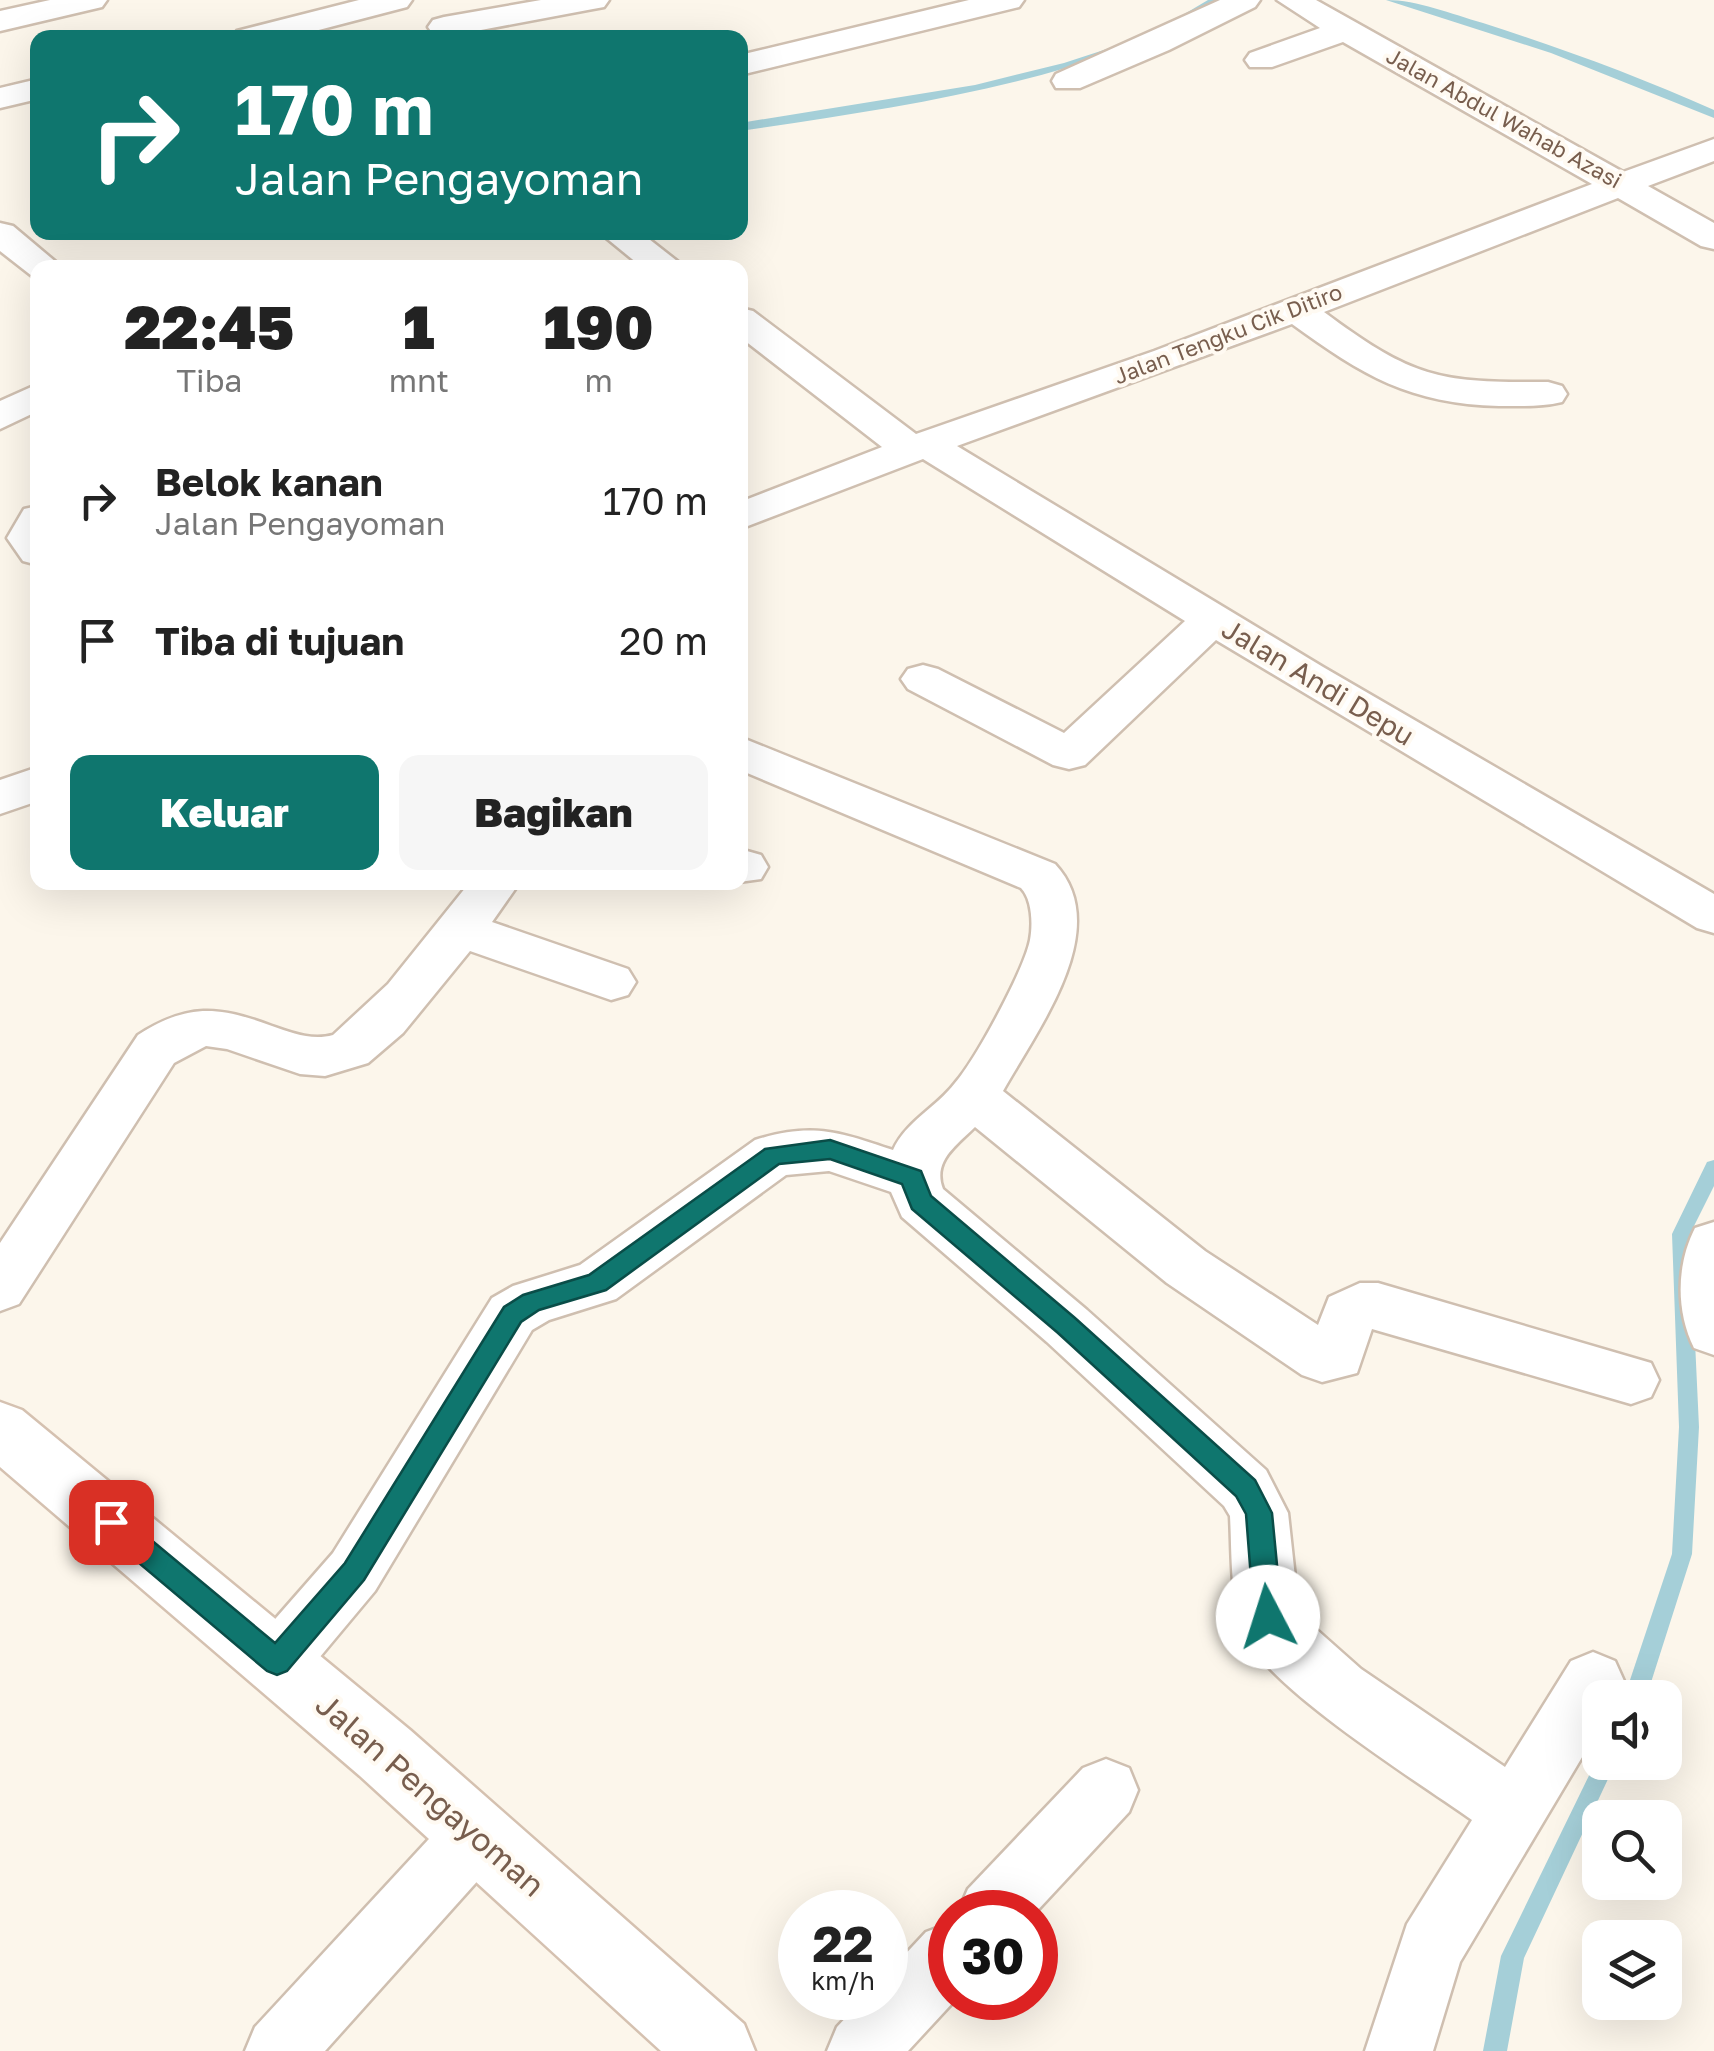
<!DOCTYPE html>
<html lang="id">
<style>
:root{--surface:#fff;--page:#f6f6f6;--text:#222;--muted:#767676;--accent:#0f766e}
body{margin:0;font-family:"Golos Text",sans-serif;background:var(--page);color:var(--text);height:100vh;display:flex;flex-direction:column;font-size:38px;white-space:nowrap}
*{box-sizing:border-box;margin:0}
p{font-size:32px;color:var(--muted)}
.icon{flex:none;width:55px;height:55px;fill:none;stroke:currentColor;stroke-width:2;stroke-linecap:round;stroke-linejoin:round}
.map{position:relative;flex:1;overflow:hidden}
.side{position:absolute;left:30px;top:260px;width:718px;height:630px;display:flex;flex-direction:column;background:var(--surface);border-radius:20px;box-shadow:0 10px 40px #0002}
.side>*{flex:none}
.top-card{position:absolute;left:30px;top:30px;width:718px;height:210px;border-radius:20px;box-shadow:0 10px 40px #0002;background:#0f766e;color:#fff;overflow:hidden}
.buttons{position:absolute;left:1582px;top:1680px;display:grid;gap:20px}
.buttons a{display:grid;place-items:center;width:100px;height:100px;border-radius:20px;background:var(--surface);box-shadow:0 10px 40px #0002;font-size:50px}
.speed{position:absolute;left:778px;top:1890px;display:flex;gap:20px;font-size:50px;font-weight:700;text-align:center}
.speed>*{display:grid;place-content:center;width:130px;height:130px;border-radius:50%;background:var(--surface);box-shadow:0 10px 40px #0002;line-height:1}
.speed small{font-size:25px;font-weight:400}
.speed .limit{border:15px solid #d22;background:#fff;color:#111}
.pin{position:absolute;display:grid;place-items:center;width:85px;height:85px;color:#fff;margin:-42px;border-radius:20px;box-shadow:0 5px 15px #0006}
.me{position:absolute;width:110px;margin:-55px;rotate:355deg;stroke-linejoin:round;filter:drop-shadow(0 0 8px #0008)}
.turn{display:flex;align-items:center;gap:35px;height:210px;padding:0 40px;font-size:45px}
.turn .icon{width:130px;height:130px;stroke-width:2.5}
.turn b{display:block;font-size:70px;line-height:85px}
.eta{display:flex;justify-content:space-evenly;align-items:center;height:170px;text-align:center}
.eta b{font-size:60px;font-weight:800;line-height:70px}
.action{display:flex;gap:20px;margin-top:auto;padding:20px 40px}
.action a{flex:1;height:115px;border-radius:20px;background:var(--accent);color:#fff;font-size:40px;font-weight:800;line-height:115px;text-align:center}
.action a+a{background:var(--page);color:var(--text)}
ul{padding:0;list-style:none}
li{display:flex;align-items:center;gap:30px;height:140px;padding:0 40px}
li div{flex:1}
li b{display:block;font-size:38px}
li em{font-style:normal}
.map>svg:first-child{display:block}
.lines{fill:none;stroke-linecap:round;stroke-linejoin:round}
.stream{fill:#a5cfd8;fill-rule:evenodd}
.street-casing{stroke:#cfbfb0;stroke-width:5}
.secondary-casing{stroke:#d5c1b0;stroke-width:5}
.street{fill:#fff;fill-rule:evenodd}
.secondary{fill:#fff;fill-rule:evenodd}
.route{fill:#0f766e;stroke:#0a4d48;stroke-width:2.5}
.labels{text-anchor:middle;stroke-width:8;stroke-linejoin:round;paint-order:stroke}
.far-street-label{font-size:22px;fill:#785e4e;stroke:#fffaf2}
.street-label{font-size:28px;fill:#785e4e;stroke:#fffaf2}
.near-street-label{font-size:32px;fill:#785e4e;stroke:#fffaf2}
</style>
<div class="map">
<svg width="1714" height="2051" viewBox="0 0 1714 2051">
<rect width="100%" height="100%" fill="#fcf6eb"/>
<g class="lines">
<g class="stream">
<path d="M 1208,0 L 1221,0 L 1186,21 L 1176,19 Z"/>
<path d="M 1386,0 C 1418,0 1451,14 1483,23 C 1561,48 1638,76 1714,110 L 1714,118 L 1551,53 Z"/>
<path d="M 1113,47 L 1119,50 L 1117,52 C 994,94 868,112 740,131 L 740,123 L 975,85 L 1064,63 Z"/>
<path d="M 1714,1160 L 1714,1186 L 1690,1234 L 1699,1427 L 1692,1554 L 1646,1698 L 1624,1698 L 1672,1554 L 1679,1427 L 1672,1234 L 1707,1162 Z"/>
<path d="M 1600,1753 L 1600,1762 L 1616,1762 L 1524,1958 L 1507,2051 L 1483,2051 L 1501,1956 Z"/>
</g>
<defs>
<g id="street">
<path d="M 50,0 L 107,0 L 102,7 L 0,31 L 0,11 Z"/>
<path d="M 359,0 L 412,0 L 407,7 L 288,38 L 232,38 L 237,31 Z"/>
<path d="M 541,0 L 609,0 L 604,7 L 593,9 L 444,37 L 433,34 L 428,27 L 433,20 L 444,17 Z"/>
<path d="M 969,0 L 1024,0 L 1019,7 L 740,75 L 740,55 Z"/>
<path d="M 1220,0 L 1260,0 L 1255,7 L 1169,50 L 1080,88 L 1056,88 L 1052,81 L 1056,74 Z"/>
<path d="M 1277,0 L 1316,0 L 1623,172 L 1714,139 L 1714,161 L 1648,186 L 1714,223 L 1714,249 L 1701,246 L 1618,198 L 1324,312 C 1413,378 1438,383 1548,382 L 1562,386 L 1567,394 L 1562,402 C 1541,407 1520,406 1499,406 C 1410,404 1362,375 1292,324 L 957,446 L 1323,667 L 1714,894 L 1714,933 L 1697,928 L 1216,640 L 1085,765 L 1069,769 L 1053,765 L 908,689 L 901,679 L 908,669 L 923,665 L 938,669 L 1064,733 L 1185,621 L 923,459 L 740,529 L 740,502 L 882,447 L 740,337 L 740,308 L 753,311 L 916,434 L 1154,351 L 1592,184 L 1343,42 L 1272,67 L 1250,67 L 1245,60 L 1250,53 L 1320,28 Z"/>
<path d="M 38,79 L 38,99 L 0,108 L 0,88 Z"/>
<path d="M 0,223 L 13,226 L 63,268 L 38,268 L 38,277 L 32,276 L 0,251 Z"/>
<path d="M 599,232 L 640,232 L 686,268 L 643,268 Z"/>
<path d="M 38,384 L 38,411 L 0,429 L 0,401 Z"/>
<path d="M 38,506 L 38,565 L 23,561 L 7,538 L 24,509 Z"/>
<path d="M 740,737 L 1055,864 C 1115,928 1037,1030 1003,1091 L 1205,1251 L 1318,1325 L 1329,1297 L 1360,1283 L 1378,1283 L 1651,1363 L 1659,1380 L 1651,1397 L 1631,1404 L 1372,1329 L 1357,1373 L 1322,1382 L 1302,1375 L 1167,1283 L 975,1127 C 957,1145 932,1161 943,1189 L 1087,1310 L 1266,1470 L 1288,1513 L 1299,1614 L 1361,1669 L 1505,1767 L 1571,1661 L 1593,1652 L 1615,1661 L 1624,1681 L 1617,1698 L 1600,1698 L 1600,1727 L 1460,1962 L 1433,2051 L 1365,2051 L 1407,1924 L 1472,1820 C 1420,1783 1262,1685 1243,1631 C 1230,1595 1232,1553 1230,1516 L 1224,1506 L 1047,1342 L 902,1217 L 891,1192 L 829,1171 L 786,1175 L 616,1299 L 549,1320 L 532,1330 L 375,1591 L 299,1682 L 277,1691 L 255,1682 L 246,1662 L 255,1642 L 333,1553 L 492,1298 L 513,1286 L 580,1265 L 755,1140 C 812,1122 839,1132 893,1150 C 906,1121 936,1108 955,1083 C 976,1059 1024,970 1030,940 C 1033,924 1032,899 1021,888 L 740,770 Z"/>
<path d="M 38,767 L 38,801 L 0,814 L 0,780 Z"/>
<path d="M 740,849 L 761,855 L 768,867 L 761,879 L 739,882 Z"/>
<path d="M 470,882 L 520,882 L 492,922 L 628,969 L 636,982 L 628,995 L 611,1000 L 470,951 L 403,1033 L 368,1063 L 325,1076 L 300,1074 L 227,1049 L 206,1046 L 174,1063 L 19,1304 L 0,1311 L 0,1243 L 138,1035 C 188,1003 218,1006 272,1026 C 292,1033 312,1041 333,1035 L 388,984 Z"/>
<path d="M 1714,1222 L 1714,1355 L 1694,1348 C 1676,1312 1676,1265 1695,1228 Z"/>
<path d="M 1106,1759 L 1129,1768 L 1138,1790 L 1129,1812 L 1035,1913 L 958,1912 L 968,1889 L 1083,1768 Z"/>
<path d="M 476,1803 L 499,1813 L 508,1835 L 499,1857 L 325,2051 L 245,2051 L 255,2027 L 453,1813 Z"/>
<path d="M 950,1923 L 950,1998 L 957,1998 L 908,2051 L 827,2051 L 837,2027 L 864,1998 L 885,1998 L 885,1976 L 926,1932 Z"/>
</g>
<path id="secondary" d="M 0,1402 L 22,1410 L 410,1730 L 744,2024 L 755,2051 L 661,2051 L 360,1776 L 0,1467 Z"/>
</defs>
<use href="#street" class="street-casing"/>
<use href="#secondary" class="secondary-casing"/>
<use href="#street" class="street"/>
<use href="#secondary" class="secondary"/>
</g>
<path class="route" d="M 830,1140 L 921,1171 L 931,1196 L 1075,1318 L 1255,1480 L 1272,1513 L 1282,1617 L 1278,1626 L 1268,1630 L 1258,1626 L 1254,1617 L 1246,1514 L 1236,1496 L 1058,1333 L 912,1209 L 902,1184 L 830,1159 L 779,1164 L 606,1290 L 539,1310 L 521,1322 L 364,1580 L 287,1671 L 277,1675 L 267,1671 L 101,1531 L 97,1522 L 101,1514 L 111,1511 L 120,1514 L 275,1643 L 345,1563 L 504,1307 L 523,1295 L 589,1275 L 765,1149 Z"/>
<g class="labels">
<g class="far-street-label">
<text transform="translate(1504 118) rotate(29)" y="8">Jalan Abdul Wahab Azasi</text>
<text transform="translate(1228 334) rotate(-21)" y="8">Jalan Tengku Cik Ditiro</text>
</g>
<g class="street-label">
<text transform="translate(1318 682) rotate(31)" y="10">Jalan Andi Depu</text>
</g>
<g class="near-street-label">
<text transform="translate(430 1795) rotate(41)" y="11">Jalan Pengayoman</text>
</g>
</g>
</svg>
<div class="buttons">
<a><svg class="icon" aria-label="sound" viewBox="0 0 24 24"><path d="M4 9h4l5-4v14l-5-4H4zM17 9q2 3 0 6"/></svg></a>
<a><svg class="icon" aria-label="search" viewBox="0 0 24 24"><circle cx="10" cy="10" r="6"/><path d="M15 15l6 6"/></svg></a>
<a><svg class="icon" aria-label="layers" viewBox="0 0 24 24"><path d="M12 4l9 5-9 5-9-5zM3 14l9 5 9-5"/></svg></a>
</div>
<div class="speed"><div>22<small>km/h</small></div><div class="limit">30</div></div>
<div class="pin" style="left:111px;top:1522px;background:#d93025"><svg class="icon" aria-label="arrive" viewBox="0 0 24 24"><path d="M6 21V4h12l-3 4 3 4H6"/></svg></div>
<svg class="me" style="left:1268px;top:1617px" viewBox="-20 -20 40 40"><circle r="19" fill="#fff"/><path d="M0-13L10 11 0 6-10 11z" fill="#0f766e"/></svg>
<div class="top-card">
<div class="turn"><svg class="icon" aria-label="right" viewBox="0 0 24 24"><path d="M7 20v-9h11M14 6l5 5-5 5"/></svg><div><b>170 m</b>Jalan Pengayoman</div></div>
</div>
<section class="side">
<div class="eta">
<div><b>22:45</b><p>Tiba</p></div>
<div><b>1</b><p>mnt</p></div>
<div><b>190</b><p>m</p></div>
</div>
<ul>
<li><svg class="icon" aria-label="right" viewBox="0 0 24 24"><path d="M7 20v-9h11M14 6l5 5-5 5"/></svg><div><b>Belok kanan</b><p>Jalan Pengayoman</p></div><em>170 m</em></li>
<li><svg class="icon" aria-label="arrive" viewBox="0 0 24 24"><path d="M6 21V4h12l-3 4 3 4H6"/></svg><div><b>Tiba di tujuan</b></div><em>20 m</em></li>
</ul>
<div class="action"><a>Keluar</a><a>Bagikan</a></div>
</section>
</div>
